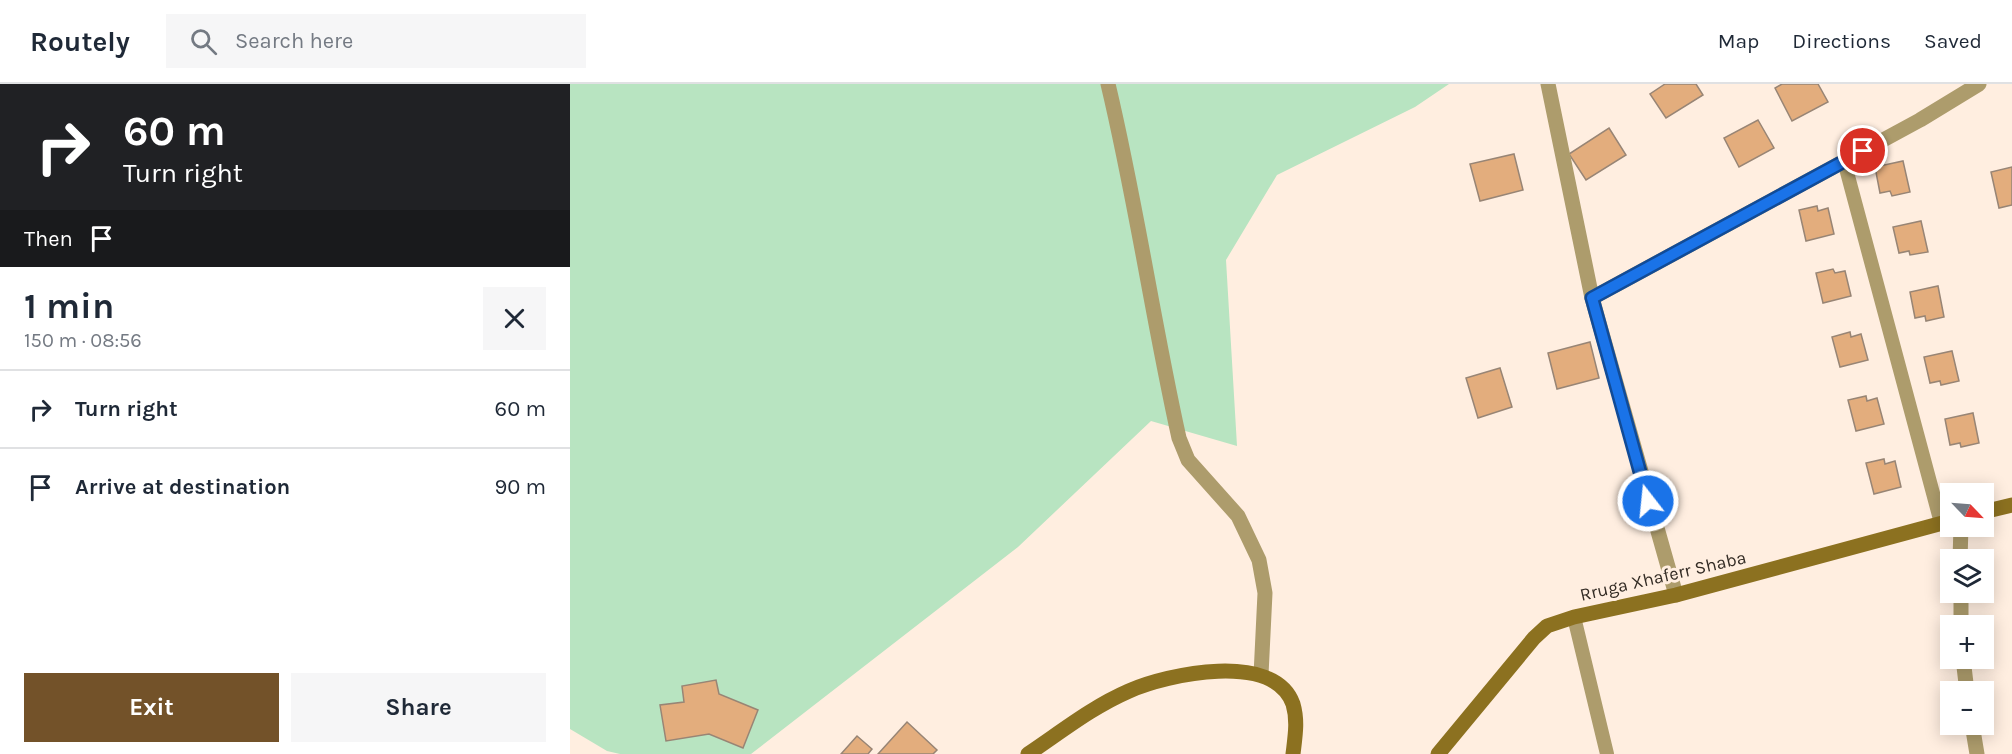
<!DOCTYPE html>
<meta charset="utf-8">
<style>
:root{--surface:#fff;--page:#f6f6f7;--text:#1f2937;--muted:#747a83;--line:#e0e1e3;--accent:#735229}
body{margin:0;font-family:Karla,sans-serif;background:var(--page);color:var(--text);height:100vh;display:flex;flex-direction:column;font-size:22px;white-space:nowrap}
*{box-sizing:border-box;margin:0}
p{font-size:20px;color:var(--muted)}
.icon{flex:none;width:33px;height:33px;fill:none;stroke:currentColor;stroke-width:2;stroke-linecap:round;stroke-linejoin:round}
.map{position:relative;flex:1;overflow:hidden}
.details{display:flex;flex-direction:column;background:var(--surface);width:570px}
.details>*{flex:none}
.hud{background:#202124;color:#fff;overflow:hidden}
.needle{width:39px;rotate:115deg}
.controls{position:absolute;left:1370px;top:399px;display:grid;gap:12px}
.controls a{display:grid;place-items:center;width:54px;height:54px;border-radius:0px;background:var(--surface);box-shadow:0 3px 15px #0003;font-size:30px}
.pin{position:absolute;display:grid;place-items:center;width:51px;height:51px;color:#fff;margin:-26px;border:3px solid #fff;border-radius:50%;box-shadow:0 2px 6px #0007}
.me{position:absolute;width:66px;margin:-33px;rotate:344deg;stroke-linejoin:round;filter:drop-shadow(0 0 4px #0008)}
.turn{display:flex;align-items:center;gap:21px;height:126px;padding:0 24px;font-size:27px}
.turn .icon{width:78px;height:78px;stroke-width:2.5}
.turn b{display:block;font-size:42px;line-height:51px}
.then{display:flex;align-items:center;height:57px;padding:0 24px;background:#0003;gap:12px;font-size:22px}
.round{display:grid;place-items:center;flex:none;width:63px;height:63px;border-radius:0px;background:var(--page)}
.overview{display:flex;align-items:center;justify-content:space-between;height:102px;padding:0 24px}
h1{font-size:36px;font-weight:700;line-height:45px}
.cta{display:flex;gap:12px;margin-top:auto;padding:12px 24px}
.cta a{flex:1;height:69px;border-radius:0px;background:var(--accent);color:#fff;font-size:24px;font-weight:700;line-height:69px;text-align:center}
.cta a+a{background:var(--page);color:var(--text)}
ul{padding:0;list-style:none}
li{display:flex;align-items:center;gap:18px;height:78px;padding:0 24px;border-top:2px solid var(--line)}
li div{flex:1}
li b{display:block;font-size:22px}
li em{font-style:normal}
header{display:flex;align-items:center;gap:36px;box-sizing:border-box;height:84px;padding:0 30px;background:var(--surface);border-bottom:2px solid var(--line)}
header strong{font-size:28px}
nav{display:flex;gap:33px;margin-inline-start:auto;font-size:21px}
.search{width:420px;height:54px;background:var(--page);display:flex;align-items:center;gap:15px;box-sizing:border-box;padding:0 21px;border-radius:0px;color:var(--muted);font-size:22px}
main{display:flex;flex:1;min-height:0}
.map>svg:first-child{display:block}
.green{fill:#b8e4c1}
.building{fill:#e3ad7d;stroke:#988575;stroke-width:1.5}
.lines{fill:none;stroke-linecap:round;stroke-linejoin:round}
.lane{stroke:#ad9c6c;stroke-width:14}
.street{stroke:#ad9c6c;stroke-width:15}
.secondary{stroke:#8c7120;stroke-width:15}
.route-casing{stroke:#114b97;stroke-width:15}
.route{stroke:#1a73e8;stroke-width:10}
.labels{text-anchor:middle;stroke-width:6;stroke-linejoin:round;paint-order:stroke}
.street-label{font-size:18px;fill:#342c25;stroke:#ffeee0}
</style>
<header>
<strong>Routely</strong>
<div class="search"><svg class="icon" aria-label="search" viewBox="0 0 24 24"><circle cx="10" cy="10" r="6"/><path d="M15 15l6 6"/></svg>Search here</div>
<nav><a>Map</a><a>Directions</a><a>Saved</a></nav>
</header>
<main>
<section class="details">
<div class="hud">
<div class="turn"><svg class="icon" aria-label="right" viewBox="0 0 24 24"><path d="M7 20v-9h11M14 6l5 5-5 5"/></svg><div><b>60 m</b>Turn right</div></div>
<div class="then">Then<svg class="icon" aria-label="arrive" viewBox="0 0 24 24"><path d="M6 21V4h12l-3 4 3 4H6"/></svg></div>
</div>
<div class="overview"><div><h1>1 min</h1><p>150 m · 08:56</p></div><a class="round"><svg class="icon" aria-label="close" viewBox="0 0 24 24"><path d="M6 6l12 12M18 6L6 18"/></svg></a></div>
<ul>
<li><svg class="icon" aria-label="right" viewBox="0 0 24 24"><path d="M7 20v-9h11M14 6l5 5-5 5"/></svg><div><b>Turn right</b></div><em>60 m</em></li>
<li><svg class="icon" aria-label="arrive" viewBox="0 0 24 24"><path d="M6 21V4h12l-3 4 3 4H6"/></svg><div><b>Arrive at destination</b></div><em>90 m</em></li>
</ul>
<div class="cta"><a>Exit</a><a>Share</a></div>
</section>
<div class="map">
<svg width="1442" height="670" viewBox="0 0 1442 670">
<rect width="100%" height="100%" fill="#ffeee0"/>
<path class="green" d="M 0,0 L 879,0 L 845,23 L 707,91 L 656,176 L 667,362 L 581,337 L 448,463 L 181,670 L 50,670 L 37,667 L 0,645 Z"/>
<g class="building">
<path d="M 1095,0 L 1126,0 L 1133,11 L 1096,34 L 1080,10 Z"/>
<path d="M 1212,0 L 1248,0 L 1258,18 L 1222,37 L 1205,4 Z"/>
<path d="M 1188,36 L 1204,64 L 1169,83 L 1154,54 Z"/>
<path d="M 1039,44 L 1056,71 L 1016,96 L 999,70 Z"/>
<path d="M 944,70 L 953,106 L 910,117 L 900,80 Z"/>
<path d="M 1333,77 L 1340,108 L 1322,112 L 1320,107 L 1310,109 L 1305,83 Z"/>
<path d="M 1442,83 L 1442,121 L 1429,124 L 1421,88 Z"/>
<path d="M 1247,122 L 1248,127 L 1258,124 L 1264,150 L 1236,157 L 1229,126 Z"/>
<path d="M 1351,137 L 1358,168 L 1340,171 L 1339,167 L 1329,169 L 1323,143 Z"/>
<path d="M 1263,185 L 1265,189 L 1275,187 L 1281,212 L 1253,219 L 1246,189 Z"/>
<path d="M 1368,202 L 1374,233 L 1356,237 L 1355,232 L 1345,234 L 1340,208 Z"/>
<path d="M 1280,248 L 1281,253 L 1291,250 L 1298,276 L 1270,283 L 1262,253 Z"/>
<path d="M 1020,258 L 1029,294 L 987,305 L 978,269 Z"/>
<path d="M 1382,267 L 1389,297 L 1371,301 L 1370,297 L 1360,299 L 1354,273 Z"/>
<path d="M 930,284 L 942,323 L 908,334 L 896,294 Z"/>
<path d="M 1296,312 L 1297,317 L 1307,314 L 1314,340 L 1286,347 L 1278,316 Z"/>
<path d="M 1403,329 L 1409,359 L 1391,363 L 1390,359 L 1380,361 L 1375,335 Z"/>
<path d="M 1314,375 L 1315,380 L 1325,377 L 1331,403 L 1304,410 L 1296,379 Z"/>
<path d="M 146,596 L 149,610 L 188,626 L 173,664 L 139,650 L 96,657 L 90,621 L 114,618 L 112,602 Z"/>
<path d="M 337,638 L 367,666 L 363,670 L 308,670 Z"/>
<path d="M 287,652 L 302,665 L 298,670 L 271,670 Z"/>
</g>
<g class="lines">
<g class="lane">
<path d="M 1274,77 L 1371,439"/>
<path d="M 1004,533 L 1037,670"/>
</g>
<g class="street">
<path d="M 538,0 C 566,117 583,237 609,354 L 618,376 L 668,432 L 689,476 L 695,509 L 691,591"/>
<path d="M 978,0 L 1022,214 L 1106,511"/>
<path d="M 1022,214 L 1350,36 L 1409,0"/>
<path d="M 1390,476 L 1391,442"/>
<path d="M 1391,508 L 1391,542"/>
<path d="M 1393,574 L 1397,608"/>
<path d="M 1402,640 L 1407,670"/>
</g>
<g class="secondary">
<path d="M 1413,428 L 1442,421"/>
<path d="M 458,670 C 491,648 522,623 559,607 C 597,590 704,567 723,620 C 728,637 725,653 723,670"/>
<path d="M 868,670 L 964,554 L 977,542 L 1004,533 L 1106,511 L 1380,437"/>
</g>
</g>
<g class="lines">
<defs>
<path id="route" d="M 1078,417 L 1022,214 L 1293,67"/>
</defs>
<use href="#route" class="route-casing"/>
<use href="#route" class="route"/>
</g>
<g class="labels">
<g class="street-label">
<text transform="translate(1093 492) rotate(-13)" y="6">Rruga Xhaferr Shaba</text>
</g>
</g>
</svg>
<div class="controls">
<a><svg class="needle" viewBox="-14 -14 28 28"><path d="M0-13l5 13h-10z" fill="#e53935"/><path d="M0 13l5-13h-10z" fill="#747a83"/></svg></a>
<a><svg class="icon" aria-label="layers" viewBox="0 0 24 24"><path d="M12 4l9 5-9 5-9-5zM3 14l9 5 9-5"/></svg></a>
<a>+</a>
<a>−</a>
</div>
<div class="pin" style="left:1293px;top:67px;background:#d93025"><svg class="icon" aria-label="arrive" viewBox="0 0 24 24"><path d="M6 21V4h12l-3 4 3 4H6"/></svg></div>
<svg class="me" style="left:1078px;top:417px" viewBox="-20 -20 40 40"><circle r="17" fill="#1a73e8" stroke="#fff" stroke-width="3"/><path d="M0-11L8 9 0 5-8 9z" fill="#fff"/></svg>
</div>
</main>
